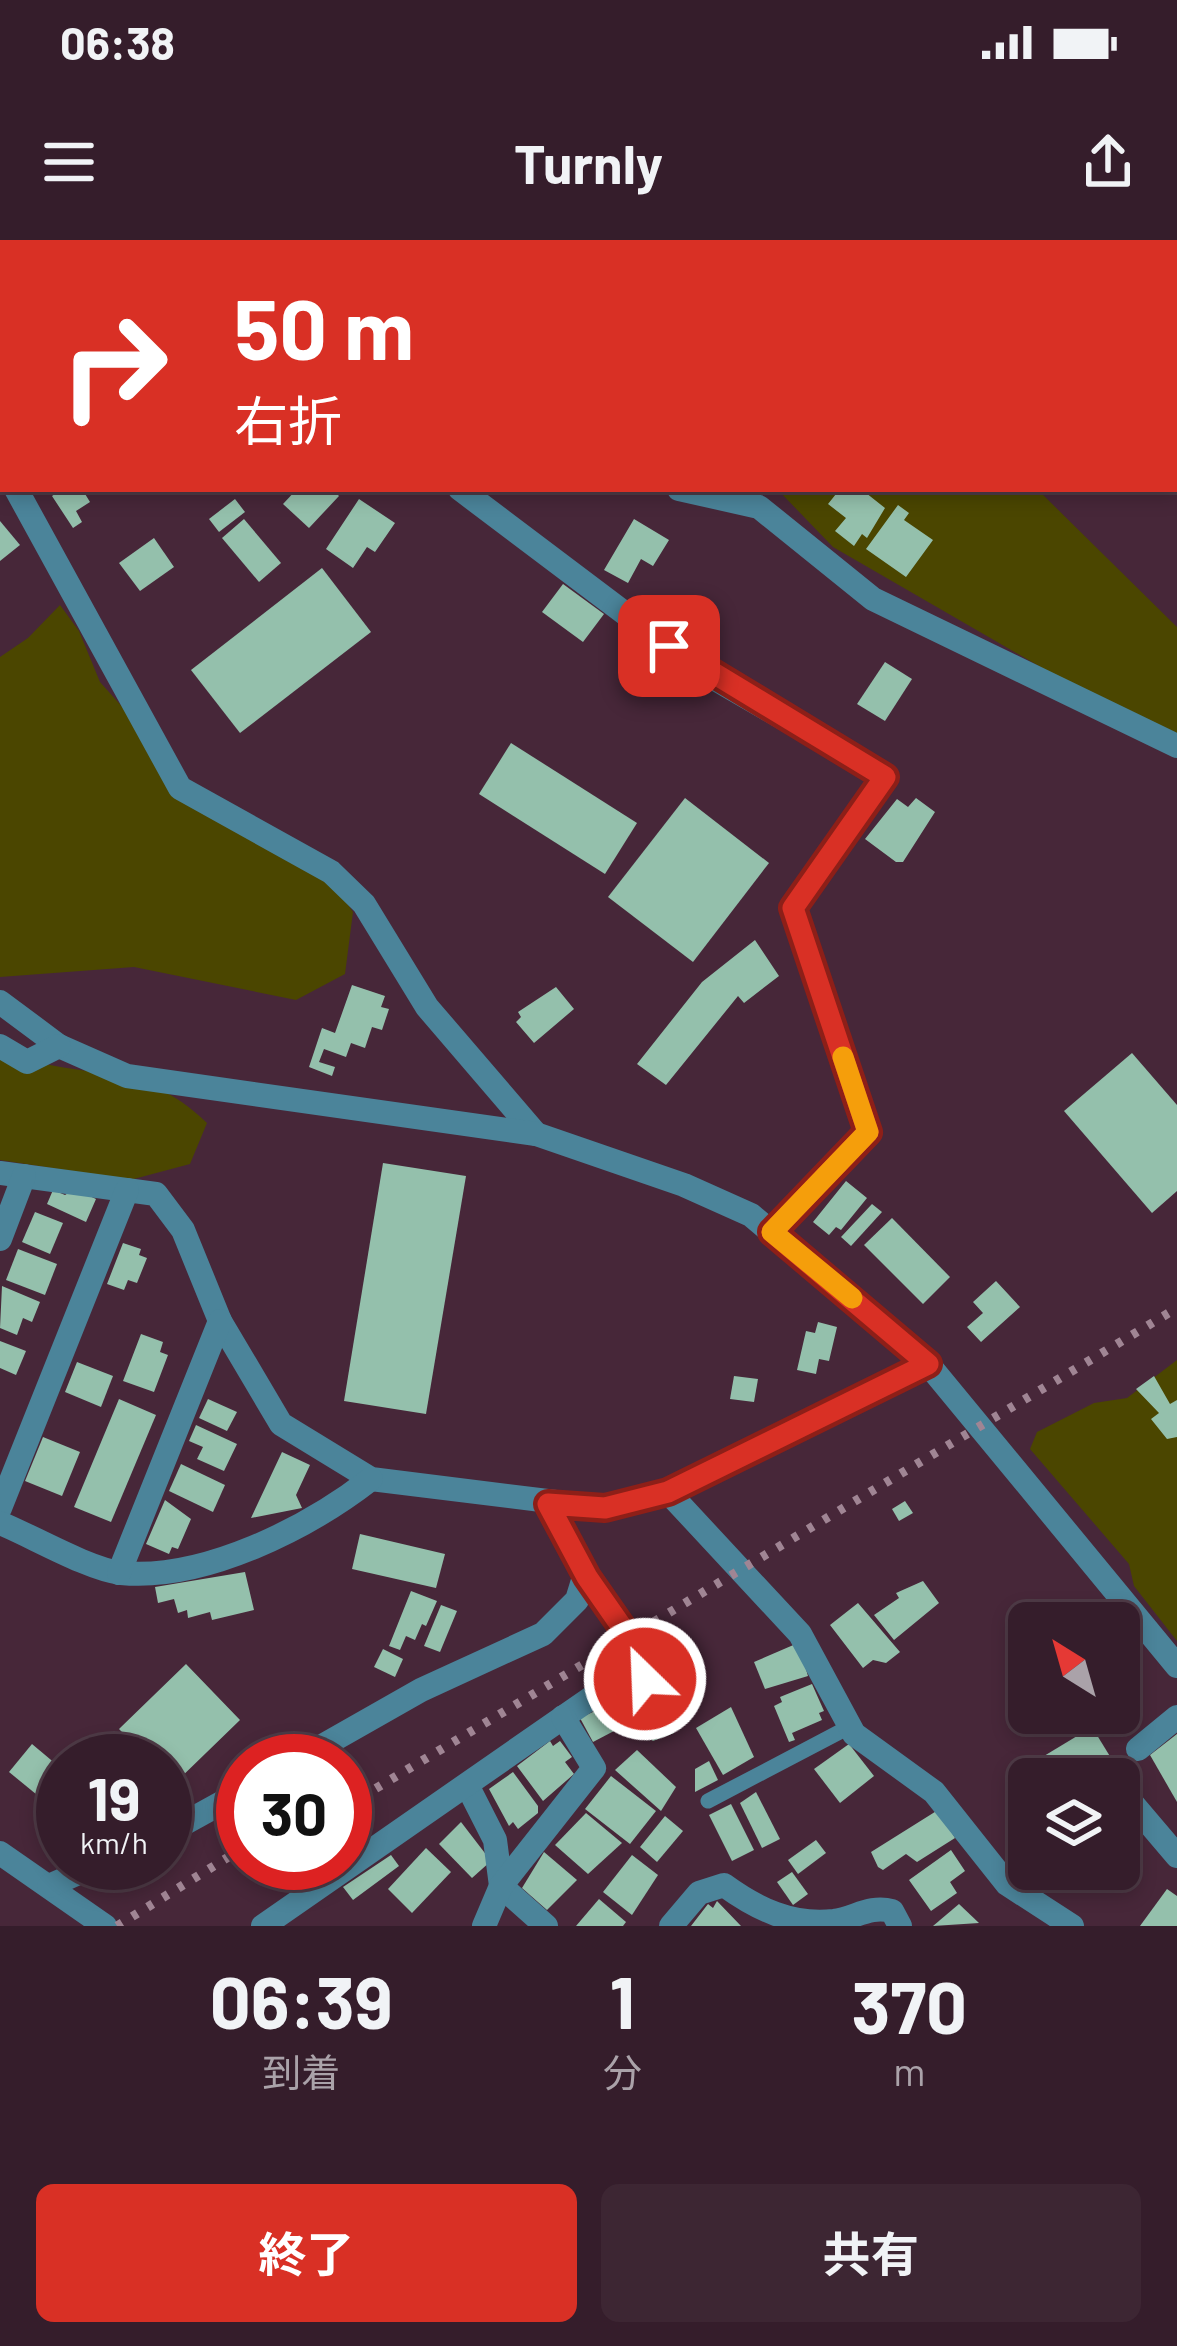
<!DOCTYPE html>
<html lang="ja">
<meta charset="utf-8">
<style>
:root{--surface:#351d2b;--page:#3d2633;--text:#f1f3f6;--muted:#aaa2a9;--line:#4f3b47;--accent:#d93025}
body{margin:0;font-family:Barlow,"Noto Sans JP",sans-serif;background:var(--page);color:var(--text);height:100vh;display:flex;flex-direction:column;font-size:45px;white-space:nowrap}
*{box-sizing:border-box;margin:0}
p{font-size:39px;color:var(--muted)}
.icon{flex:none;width:66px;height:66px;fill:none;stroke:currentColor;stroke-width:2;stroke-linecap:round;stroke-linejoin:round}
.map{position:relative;height:1686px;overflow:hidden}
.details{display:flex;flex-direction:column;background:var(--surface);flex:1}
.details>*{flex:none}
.banner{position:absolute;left:0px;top:0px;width:1179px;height:252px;box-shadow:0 6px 18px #0003,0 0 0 3px var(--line);background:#d93025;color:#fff;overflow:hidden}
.needle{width:78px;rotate:323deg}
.buttons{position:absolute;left:1008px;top:1362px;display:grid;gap:24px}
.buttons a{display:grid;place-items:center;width:132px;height:132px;border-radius:18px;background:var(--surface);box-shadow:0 6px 18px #0003,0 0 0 3px var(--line);font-size:60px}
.speed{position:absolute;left:36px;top:1494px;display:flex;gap:24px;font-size:60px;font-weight:700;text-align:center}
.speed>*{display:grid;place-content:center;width:156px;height:156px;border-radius:50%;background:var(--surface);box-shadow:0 6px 18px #0003,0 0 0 3px var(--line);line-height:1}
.speed small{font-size:30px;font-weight:400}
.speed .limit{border:18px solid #d22;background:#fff;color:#111}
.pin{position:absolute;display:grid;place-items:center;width:102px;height:102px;color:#fff;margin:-51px;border-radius:24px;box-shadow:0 6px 18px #0006}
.me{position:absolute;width:132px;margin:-66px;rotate:336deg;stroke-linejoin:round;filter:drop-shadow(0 0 9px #0008)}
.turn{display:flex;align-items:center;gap:42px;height:252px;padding:0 36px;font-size:54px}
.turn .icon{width:156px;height:156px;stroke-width:2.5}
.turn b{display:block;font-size:84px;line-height:102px}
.eta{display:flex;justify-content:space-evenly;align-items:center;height:204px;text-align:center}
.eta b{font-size:72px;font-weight:700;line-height:84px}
.button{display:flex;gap:24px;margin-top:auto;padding:24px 36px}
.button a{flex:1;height:138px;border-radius:18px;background:var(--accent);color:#fff;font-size:48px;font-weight:700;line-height:138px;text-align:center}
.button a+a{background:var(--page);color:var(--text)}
.status{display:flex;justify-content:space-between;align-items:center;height:84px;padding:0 60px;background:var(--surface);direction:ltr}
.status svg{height:33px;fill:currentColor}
header{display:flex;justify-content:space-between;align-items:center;height:156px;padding:0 36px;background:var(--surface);font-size:54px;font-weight:700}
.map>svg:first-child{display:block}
.green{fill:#4b4600}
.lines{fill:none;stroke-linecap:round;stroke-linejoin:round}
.river{stroke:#6c60c6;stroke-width:54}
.building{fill:#94c0ac}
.service{stroke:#4b849a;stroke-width:15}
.minor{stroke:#4b849a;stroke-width:24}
.rail{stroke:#a08594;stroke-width:9;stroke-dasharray:6 12;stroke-linecap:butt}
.route-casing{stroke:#8d1f18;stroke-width:30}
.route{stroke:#d93025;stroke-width:21}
.slow{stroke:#f59e0b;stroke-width:21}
</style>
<div class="status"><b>06:38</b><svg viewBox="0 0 49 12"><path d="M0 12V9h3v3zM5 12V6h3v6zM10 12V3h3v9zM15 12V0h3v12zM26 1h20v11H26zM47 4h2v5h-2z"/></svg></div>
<header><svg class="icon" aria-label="menu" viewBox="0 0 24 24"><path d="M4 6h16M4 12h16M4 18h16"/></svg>Turnly<svg class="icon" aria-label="share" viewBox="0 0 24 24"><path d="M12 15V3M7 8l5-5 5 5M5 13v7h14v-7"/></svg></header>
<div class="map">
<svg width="1177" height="1686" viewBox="0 0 1177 1686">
<rect width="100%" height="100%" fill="#472739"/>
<g class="green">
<path d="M 777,249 L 1037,249 L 1177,387 L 1177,515 L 1172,503 L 833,307 Z"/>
<path d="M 60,365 L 79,391 L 100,442 L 151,499 L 187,552 L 323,628 L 353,672 L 345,734 L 296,760 L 134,727 L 0,737 L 0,417 L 28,398 Z"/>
<path d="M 0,810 C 77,843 141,817 207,883 L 190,924 L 130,940 L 0,920 Z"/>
<path d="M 1177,1120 L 1177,1401 L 1134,1346 L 1129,1324 L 1030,1209 L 1037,1192 L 1094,1163 L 1127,1158 Z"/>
</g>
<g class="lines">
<path class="river" d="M 1153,0 L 1158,3"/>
</g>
<g class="building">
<path d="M 62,249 L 82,249 L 90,262 L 76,271 L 82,282 L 73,288 L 52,256 Z"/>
<path d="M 297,249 L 332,249 L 339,256 L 309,288 L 283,264 Z"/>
<path d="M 840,249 L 848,254 L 861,249 L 885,268 L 867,298 L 862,294 L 854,306 L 835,291 L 846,278 L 828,264 Z"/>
<path d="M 235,259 L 245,272 L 219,292 L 209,279 Z"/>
<path d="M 359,259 L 395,283 L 375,312 L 367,307 L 353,328 L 326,309 Z"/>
<path d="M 898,265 L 909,273 L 904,280 L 933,300 L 906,337 L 866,309 Z"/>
<path d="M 244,279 L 281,323 L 259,342 L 222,298 Z"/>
<path d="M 634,279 L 669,300 L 653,326 L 641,319 L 628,343 L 604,330 Z"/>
<path d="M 0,281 L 20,305 L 0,321 Z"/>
<path d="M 154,298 L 174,327 L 140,351 L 119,323 Z"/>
<path d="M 322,328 L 371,392 L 240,493 L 191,430 Z"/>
<path d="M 563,344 L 604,374 L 583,402 L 542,372 Z"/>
<path d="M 885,422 L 912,439 L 885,481 L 857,464 Z"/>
<path d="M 511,503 L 637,583 L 605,634 L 479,554 Z"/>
<path d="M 685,558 L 769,623 L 693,722 L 608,657 Z"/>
<path d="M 916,558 L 935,572 L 903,622 L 896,622 L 865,599 L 897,559 L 908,567 Z"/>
<path d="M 755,700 L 779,736 L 744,763 L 738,756 L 666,845 L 637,824 L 702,742 Z"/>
<path d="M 352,745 L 385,756 L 381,767 L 389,769 L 382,790 L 372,787 L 365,808 L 351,803 L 346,817 L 324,809 L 319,822 L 335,827 L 332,836 L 309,827 L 322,788 L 335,793 Z"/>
<path d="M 556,747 L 574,769 L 534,803 L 516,782 L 521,777 L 518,772 Z"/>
<path d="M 1132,813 L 1177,865 L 1177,951 L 1152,973 L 1064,871 Z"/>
<path d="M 383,923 L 466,936 L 426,1174 L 344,1161 Z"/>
<path d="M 846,941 L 867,958 L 841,990 L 836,987 L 829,995 L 813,982 Z"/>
<path d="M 75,949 L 96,959 L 86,982 L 47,964 L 53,950 L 65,955 Z"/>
<path d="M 872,964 L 882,972 L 851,1006 L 841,997 Z"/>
<path d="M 35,972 L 63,983 L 50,1014 L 22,1002 Z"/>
<path d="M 892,978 L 950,1037 L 923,1064 L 864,1005 Z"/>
<path d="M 123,1003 L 141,1009 L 139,1015 L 147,1018 L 137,1043 L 128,1040 L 124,1050 L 107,1044 Z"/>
<path d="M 18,1009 L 57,1024 L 45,1055 L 6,1040 Z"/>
<path d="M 996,1041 L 1020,1067 L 981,1102 L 967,1087 L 983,1073 L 973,1062 Z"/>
<path d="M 2,1046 L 40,1062 L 32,1082 L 23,1078 L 17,1095 L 0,1088 Z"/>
<path d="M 818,1082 L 837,1087 L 829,1121 L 819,1119 L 816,1134 L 797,1130 L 806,1091 L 815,1093 Z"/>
<path d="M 141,1094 L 163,1102 L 160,1112 L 168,1115 L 154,1152 L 123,1141 Z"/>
<path d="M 0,1101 L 26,1111 L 16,1135 L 0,1128 Z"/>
<path d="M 77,1122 L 113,1136 L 101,1167 L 65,1152 Z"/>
<path d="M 734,1136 L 758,1139 L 754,1162 L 730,1159 Z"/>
<path d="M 1154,1136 L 1170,1164 L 1177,1160 L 1177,1197 L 1167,1199 L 1151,1179 L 1159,1173 L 1136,1149 Z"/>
<path d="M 119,1159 L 156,1175 L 111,1282 L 74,1267 Z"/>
<path d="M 208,1159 L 237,1172 L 227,1191 L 199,1178 Z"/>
<path d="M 196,1185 L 237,1204 L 224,1231 L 197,1219 L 203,1207 L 189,1201 Z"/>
<path d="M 43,1197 L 80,1212 L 62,1256 L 25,1241 Z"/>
<path d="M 282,1212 L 310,1225 L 296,1255 L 302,1268 L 251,1278 Z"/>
<path d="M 181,1224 L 225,1245 L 213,1272 L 169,1251 Z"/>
<path d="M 165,1260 L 191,1279 L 178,1309 L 172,1307 L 169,1314 L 146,1304 Z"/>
<path d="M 905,1261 L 913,1273 L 899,1281 L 892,1269 Z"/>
<path d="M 360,1294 L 445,1314 L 436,1348 L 352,1329 Z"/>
<path d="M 245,1332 L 254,1370 L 212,1380 L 210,1372 L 188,1378 L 187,1370 L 178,1373 L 174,1359 L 158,1363 L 155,1347 Z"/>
<path d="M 923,1341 L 939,1363 L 894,1400 L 874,1375 L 899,1358 L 896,1353 Z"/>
<path d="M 411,1351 L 437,1361 L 426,1386 L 422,1384 L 415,1400 L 406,1396 L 400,1410 L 389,1406 Z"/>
<path d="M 1104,1361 L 1108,1370 L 1085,1380 L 1082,1371 Z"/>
<path d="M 858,1363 L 900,1412 L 886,1423 L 873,1420 L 863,1428 L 830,1385 Z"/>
<path d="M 441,1365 L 457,1371 L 440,1412 L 424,1406 Z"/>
<path d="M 1119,1385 L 1142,1422 L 1119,1448 Z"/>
<path d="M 798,1403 L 808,1436 L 765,1449 L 754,1422 Z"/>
<path d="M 383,1409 L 403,1419 L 395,1437 L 374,1427 Z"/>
<path d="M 186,1424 L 240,1480 L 173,1545 L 165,1537 L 165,1521 L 150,1521 L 119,1489 Z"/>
<path d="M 812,1444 L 824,1471 L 819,1473 L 822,1480 L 792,1493 L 795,1500 L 789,1502 L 774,1466 L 782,1462 L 780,1457 Z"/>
<path d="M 660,1460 L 672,1464 L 674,1493 L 653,1501 L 642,1490 L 620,1492 L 618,1463 Z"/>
<path d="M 612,1463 L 614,1491 L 593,1502 L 580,1478 Z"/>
<path d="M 731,1467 L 754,1517 L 723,1535 L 696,1488 Z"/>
<path d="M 1092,1487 L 1111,1518 L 1090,1539 L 1057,1539 L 1044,1516 Z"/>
<path d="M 1177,1494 L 1177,1562 L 1150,1515 Z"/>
<path d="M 550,1501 L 553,1506 L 560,1501 L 572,1517 L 565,1522 L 574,1534 L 543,1561 L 517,1526 Z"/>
<path d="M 32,1504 L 63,1530 L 42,1559 L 9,1532 Z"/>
<path d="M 849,1504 L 874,1536 L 840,1563 L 814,1529 Z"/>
<path d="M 637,1510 L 676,1547 L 661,1571 L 615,1530 Z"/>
<path d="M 709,1521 L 718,1540 L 695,1552 L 695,1529 Z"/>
<path d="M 513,1532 L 538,1566 L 538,1573 L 518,1589 L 513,1582 L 509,1586 L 489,1549 Z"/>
<path d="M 611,1536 L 656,1571 L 630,1604 L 585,1569 Z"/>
<path d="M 756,1552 L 780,1599 L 762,1608 L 740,1563 Z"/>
<path d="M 731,1564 L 754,1610 L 732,1621 L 709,1575 Z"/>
<path d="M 938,1570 L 955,1598 L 917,1622 L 906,1614 L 883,1630 L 878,1627 L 871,1612 Z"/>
<path d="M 586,1573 L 622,1603 L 588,1634 L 555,1605 Z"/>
<path d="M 665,1576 L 683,1591 L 657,1622 L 640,1607 Z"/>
<path d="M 461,1582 L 491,1621 L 472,1638 L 439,1604 Z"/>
<path d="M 816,1600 L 826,1613 L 798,1634 L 788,1620 Z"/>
<path d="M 426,1608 L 451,1632 L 412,1673 L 388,1649 Z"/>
<path d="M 951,1610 L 965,1631 L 950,1642 L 957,1653 L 931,1671 L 909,1640 Z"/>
<path d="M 544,1612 L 577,1640 L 547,1670 L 522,1648 Z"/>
<path d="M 391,1615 L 399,1626 L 353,1660 L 343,1647 Z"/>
<path d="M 632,1615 L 658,1635 L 632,1675 L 603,1652 Z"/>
<path d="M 1060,1629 L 1092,1629 L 1080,1645 Z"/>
<path d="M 792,1632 L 808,1654 L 793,1665 L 777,1642 Z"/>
<path d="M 1167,1649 L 1177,1656 L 1177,1686 L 1140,1686 Z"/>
<path d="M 599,1659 L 626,1682 L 623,1686 L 576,1686 Z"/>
<path d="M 717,1661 L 741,1686 L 691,1686 L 708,1664 L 713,1668 Z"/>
<path d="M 959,1664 L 979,1683 L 933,1686 Z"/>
</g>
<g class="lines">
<path class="service" d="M 708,1561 L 849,1487"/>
<g class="minor">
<path d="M 341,0 L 343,3"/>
<path d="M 0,222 L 3,227"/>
<path d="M 16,249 L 180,548 L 331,632 L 364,664 L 427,767 L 536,894"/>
<path d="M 460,249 L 700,430 L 885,537 L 793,668 L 868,892 L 772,991"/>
<path d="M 679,249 L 759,267 L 873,359 L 1177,506"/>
<path d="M 0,762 L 59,806 L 127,836 L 536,894 L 684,945 L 751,975 L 928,1124 L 1177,1426"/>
<path d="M 0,806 L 27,822 L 59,806"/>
<path d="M 0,933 L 156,954 L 183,990 L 220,1081 L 281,1184 L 371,1239 L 605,1268 L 668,1252 L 928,1124"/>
<path d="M 0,999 L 24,936"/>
<path d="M 668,1252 L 800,1394 L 854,1494 L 934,1552 L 1007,1644 L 1072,1686"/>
<path d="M 0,1268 L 127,950"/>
<path d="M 0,1283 C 32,1296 88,1329 121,1333 C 204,1341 308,1288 371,1239"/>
<path d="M 119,1333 L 220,1081"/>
<path d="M 1138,1509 L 1177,1477"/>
<path d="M 296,1521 L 421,1450 L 543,1394 L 577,1360 L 585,1334"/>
<path d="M 467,1545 L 495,1600 L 501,1646 L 546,1686"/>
<path d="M 1126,1556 L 1177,1616"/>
<path d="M 165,1594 L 243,1551"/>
<path d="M 0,1613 L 105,1686"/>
<path d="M 49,1646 L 101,1623"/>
<path d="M 263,1686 L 604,1449 L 645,1439 L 642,1416 L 587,1337 L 548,1264"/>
<path d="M 484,1686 L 501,1646 L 594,1528 L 563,1477"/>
<path d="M 671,1686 L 699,1653 L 724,1645 C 757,1669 792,1686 834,1681 C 855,1678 870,1665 892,1671 L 900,1686"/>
</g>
<g class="rail">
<path d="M 345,1567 L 1177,1068"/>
<path d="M 117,1686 L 243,1608"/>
</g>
</g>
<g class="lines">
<defs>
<path id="route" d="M 645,1439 L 642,1416 L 587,1337 L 548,1264 L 605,1268 L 668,1252 L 928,1124 L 772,992 L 868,892 L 793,668 L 885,537 L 669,406"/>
</defs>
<use href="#route" class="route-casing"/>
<use href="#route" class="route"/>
<path class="slow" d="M 843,817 L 868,892 L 772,992 L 852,1058"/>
</g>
</svg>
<div class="buttons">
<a><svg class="needle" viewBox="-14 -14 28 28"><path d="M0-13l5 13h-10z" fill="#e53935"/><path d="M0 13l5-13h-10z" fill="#aaa2a9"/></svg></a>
<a><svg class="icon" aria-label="layers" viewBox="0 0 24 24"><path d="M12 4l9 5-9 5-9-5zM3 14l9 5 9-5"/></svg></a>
</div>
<div class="speed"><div>19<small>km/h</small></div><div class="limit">30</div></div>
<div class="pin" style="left:669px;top:406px;background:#d93025"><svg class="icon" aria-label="arrive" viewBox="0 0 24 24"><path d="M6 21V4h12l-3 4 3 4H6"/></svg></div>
<svg class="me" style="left:645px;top:1439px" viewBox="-20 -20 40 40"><circle r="17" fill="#d93025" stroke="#fff" stroke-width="3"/><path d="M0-11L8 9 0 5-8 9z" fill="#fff"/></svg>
<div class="banner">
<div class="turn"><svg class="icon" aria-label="right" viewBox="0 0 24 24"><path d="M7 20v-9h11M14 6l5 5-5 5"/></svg><div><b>50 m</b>右折</div></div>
</div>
</div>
<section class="details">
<div class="eta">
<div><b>06:39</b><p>到着</p></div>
<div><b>1</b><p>分</p></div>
<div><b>370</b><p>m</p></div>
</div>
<div class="button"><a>終了</a><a>共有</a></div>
</section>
